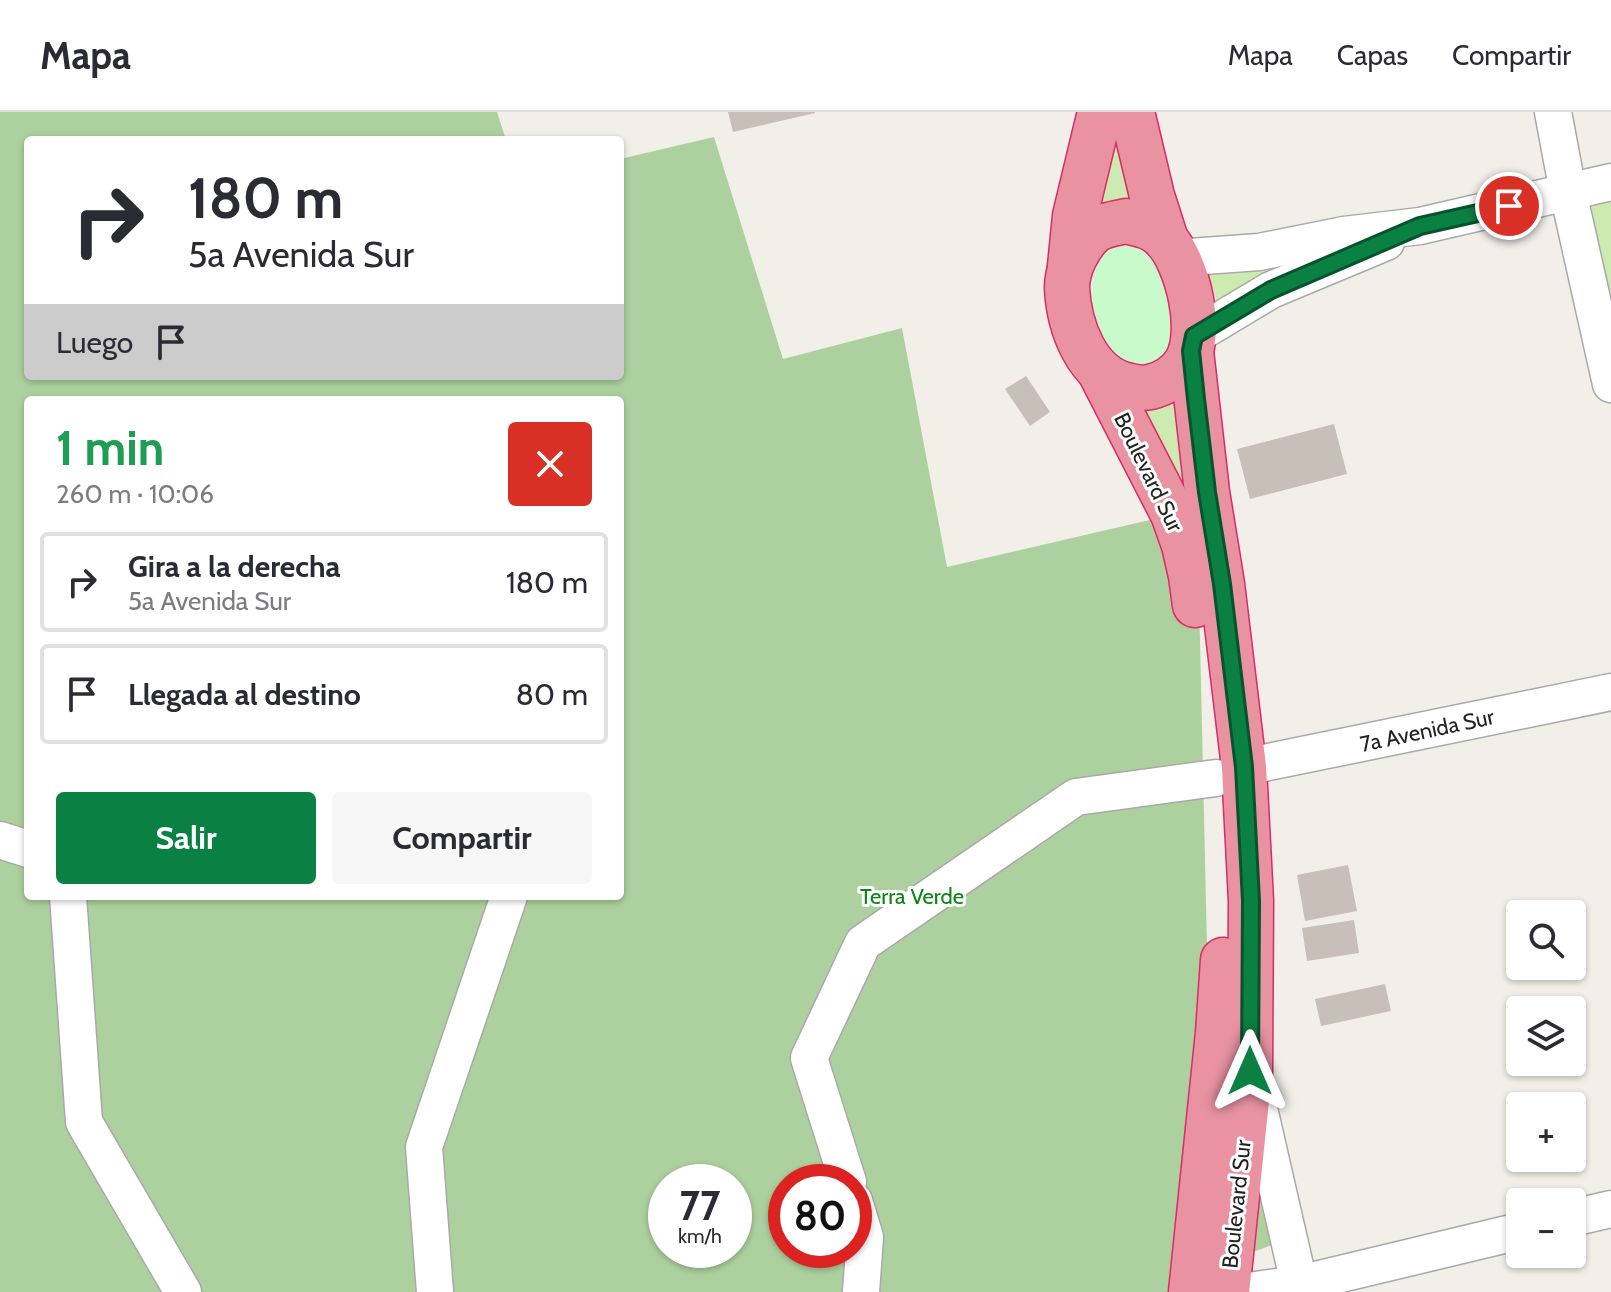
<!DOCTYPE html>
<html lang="es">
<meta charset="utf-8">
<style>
:root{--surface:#fff;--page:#f7f7f7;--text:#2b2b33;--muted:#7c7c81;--line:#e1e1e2;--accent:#0b8043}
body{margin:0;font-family:Cabin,sans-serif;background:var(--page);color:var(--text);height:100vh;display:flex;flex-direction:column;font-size:30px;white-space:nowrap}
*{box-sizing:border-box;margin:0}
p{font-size:26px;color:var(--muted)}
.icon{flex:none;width:44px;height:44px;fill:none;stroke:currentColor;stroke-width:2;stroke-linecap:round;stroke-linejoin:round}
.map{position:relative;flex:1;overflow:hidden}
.panel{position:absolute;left:24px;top:284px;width:600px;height:504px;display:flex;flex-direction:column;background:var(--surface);border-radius:8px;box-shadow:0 2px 6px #0004}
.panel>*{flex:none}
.hud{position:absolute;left:24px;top:24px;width:600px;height:244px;border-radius:8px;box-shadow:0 2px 6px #0004;background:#fff;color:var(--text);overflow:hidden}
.tools{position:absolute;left:1506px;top:788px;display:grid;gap:16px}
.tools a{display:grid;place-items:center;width:80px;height:80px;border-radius:8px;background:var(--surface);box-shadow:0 2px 6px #0004;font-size:40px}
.speed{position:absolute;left:648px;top:1052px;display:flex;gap:16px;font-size:40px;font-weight:700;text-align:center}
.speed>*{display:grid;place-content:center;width:104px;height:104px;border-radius:50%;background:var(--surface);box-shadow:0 2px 6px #0004;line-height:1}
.speed small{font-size:20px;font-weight:400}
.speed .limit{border:12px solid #d22;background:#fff;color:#111}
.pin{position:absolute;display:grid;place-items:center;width:68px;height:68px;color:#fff;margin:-34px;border:4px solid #fff;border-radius:50%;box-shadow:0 2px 8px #0007}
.me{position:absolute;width:88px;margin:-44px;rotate:0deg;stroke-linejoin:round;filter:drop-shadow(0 0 6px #0008)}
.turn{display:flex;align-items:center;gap:28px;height:168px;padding:0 32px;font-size:36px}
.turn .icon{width:104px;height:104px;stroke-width:2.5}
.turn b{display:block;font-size:56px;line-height:68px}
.then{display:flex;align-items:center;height:76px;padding:0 32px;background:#0003;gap:16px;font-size:30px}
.round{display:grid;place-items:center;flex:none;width:84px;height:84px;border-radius:8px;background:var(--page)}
.head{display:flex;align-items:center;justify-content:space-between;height:136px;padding:0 32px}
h1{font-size:48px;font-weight:700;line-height:60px;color:#1e9e55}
.primary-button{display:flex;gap:16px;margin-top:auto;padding:16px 32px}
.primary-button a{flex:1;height:92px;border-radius:8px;background:var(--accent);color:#fff;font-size:32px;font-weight:700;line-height:92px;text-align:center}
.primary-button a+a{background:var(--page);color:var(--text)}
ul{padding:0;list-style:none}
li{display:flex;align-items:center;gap:24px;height:100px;margin:0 16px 12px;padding:0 16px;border:4px solid var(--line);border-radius:8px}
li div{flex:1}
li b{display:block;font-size:30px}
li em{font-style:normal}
header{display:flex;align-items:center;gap:48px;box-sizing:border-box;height:112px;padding:0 40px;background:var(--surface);border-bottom:2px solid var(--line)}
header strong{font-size:38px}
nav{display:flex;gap:44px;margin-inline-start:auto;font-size:28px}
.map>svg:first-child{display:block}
.grass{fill:#cdebb0}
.forest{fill:#add19e;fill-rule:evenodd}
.park{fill:#c8facc}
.building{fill:#c7bfb8}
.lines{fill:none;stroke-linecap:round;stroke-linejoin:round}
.minor-casing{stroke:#a9a9a9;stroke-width:39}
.highway-casing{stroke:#dc2a67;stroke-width:47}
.minor{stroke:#fff;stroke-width:36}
.highway{stroke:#e892a2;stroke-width:44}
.route-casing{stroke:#07532c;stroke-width:20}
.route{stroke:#0b8043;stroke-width:14}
.labels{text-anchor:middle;stroke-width:6;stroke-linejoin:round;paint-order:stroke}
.street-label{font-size:22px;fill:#222;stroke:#fff}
.park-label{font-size:22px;fill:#0c8416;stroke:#fff}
</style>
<header>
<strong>Mapa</strong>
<nav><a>Mapa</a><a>Capas</a><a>Compartir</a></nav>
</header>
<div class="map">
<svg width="1611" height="1180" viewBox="0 0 1611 1180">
<rect width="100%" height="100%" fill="#f2efe9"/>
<g class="grass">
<path d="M 1119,0 L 1141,91 L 1097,98 Z"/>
<path d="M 1611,81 L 1611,228 L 1579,88 Z"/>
<path d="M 1331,142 L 1217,190 L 1209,163 L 1211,159 Z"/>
<path d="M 1173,292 L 1183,297 L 1206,454 L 1143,309 L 1144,297 Z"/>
</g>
<g class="forest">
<path d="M 0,0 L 497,0 L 506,28 L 28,28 L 28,264 L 620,264 L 620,47 L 714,25 L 783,247 L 902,216 L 947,455 L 1197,397 L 1208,878 L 1171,1180 L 0,1180 ZM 28,288 L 620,288 L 620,784 L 28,784 ZM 666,1070 L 734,1070 L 734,1138 L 666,1138 ZM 786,1070 L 854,1070 L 854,1138 L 786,1138 Z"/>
<path d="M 1264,1055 L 1275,1132 L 1237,1146 Z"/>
</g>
<path class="park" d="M 1124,130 L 1135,132 L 1157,149 L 1171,173 L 1177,213 L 1167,247 L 1138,260 C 1128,252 1110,243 1104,233 C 1090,209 1084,150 1112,134 C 1115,132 1120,132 1124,130 Z"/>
<g class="building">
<path d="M 728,0 L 815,0 L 815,1 L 733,20 Z"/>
<path d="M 1026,264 L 1050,300 L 1030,314 L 1005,277 Z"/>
<path d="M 1334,312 L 1347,362 L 1250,387 L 1237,337 Z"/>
<path d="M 1348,753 L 1357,799 L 1305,809 L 1297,763 Z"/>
<path d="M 1354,808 L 1359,841 L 1307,849 L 1302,816 Z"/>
<path d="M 1385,872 L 1391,899 L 1321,914 L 1315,887 Z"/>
</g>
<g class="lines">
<defs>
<g id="minor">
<path d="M 1553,0 L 1568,80 L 1611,272"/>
<path d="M 1176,146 L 1259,140 L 1344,123 L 1420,114 L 1611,70"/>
<path d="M 1194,224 L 1271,178 L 1386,130"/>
<path d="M 1244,655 L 1611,580"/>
<path d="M 0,728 L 28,737"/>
<path d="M 68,784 L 84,1010 L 183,1180"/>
<path d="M 1255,979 L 1301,1180"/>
<path d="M 848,1070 L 809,946 L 863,831 L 1076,685 L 1216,666"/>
<path d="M 854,1089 L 865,1125 L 861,1180"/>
<path d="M 1572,1106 L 1611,1097"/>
<path d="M 435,1180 L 424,1035 L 509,784"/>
<path d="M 1241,1180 L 1299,1172 L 1520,1119"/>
</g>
<g id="highway">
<path d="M 1132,0 L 1152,84 L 1166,128"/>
<path d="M 1126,109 C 1141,113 1153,114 1164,126 C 1188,150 1205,223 1185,252 C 1177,264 1163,272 1150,275 C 1141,277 1135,275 1126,273 C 1086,263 1069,214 1067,176 C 1067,157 1078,134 1092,121 C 1101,113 1114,112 1126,109 Z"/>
<path d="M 1070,154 L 1075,104 L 1100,0"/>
<path d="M 1191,239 L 1207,380 L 1222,472 L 1244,655 L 1251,789 L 1250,959 L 1227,1180"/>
<path d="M 1100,260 L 1173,402 L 1184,433 L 1191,464 L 1195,493"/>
<path d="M 1191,1180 L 1218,921 L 1223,848"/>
</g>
</defs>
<use href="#minor" class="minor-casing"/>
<use href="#highway" class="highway-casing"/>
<use href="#minor" class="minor"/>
<use href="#highway" class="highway"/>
</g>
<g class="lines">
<defs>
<path id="route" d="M 1250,959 L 1251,789 L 1244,655 L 1222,472 L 1207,380 L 1196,287 L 1191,239 L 1194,224 L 1271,178 L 1420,114 L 1509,94"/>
</defs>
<use href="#route" class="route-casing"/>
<use href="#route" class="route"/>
</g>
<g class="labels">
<g class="street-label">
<text transform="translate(1149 360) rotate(64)" y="8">Boulevard Sur</text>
<text transform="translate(1427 618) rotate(-12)" y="8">7a Avenida Sur</text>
<text transform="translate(1236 1092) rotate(-84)" y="8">Boulevard Sur</text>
</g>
<g class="park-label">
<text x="912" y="792">Terra Verde</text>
</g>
</g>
</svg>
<div class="tools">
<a><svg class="icon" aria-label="search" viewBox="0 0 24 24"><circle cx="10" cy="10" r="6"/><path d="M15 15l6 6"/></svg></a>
<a><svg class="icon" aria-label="layers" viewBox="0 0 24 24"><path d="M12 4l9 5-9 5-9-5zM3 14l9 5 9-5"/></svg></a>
<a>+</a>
<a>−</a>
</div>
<div class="speed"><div>77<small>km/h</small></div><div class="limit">80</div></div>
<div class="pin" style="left:1509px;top:94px;background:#d93025"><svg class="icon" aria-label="arrive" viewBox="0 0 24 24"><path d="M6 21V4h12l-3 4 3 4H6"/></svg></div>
<svg class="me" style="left:1250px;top:959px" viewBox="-20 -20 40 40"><path d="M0-17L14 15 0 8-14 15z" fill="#0b8043" stroke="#fff" stroke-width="4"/></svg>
<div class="hud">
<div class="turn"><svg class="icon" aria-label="right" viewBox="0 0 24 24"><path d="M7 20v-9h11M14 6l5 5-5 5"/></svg><div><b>180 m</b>5a Avenida Sur</div></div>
<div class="then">Luego<svg class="icon" aria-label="arrive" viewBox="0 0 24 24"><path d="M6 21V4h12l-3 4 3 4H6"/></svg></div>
</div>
<section class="panel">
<div class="head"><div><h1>1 min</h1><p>260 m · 10:06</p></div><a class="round" style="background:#d93025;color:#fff"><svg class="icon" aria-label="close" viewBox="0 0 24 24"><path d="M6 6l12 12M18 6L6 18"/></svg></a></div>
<ul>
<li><svg class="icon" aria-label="right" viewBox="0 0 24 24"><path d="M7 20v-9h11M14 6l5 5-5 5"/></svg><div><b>Gira a la derecha</b><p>5a Avenida Sur</p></div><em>180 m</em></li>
<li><svg class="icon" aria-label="arrive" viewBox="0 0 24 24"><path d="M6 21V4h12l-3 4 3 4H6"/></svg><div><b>Llegada al destino</b></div><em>80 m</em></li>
</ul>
<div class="primary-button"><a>Salir</a><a>Compartir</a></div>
</section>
</div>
